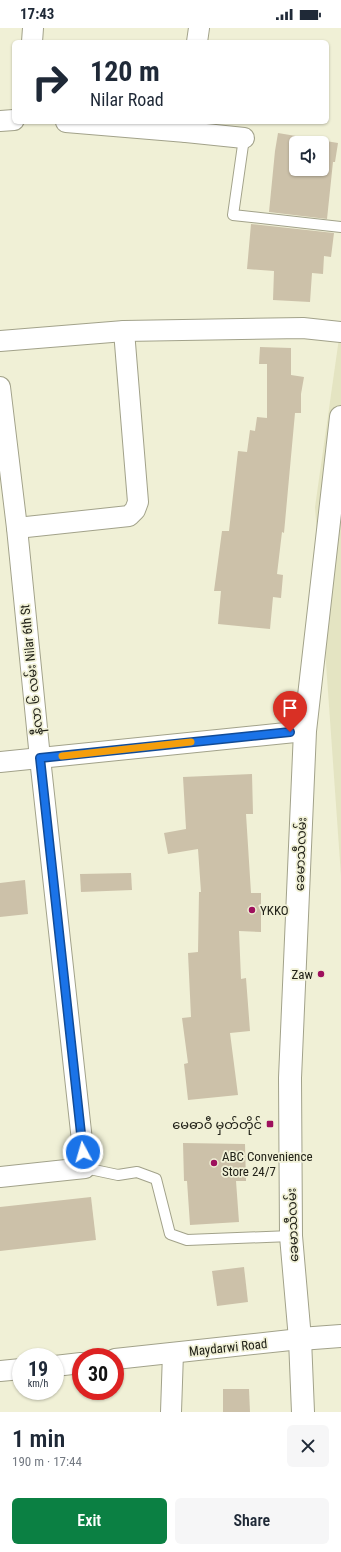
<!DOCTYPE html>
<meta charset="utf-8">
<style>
:root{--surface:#fff;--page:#f6f6f7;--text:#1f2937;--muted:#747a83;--accent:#0b8043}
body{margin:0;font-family:"Roboto Condensed","Noto Sans Myanmar",sans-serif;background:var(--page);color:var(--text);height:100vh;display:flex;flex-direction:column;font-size:15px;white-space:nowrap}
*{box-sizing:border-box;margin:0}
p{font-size:13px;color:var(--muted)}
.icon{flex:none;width:22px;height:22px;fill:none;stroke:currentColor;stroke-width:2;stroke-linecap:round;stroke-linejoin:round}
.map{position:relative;height:1384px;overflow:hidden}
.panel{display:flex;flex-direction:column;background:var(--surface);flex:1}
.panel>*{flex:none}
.top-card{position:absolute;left:12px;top:12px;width:317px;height:84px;border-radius:6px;box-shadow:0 1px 3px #0004;background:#fff;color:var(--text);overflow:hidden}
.tools{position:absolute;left:289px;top:108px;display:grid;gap:8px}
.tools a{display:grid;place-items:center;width:40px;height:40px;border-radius:6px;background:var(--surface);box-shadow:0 1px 3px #0004;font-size:20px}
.speed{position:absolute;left:12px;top:1320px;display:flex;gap:8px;font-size:20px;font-weight:700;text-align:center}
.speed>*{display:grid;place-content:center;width:52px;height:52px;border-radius:50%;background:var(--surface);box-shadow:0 1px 3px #0004;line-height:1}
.speed small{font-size:10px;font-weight:400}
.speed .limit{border:6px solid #d22;background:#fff;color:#111}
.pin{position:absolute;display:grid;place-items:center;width:34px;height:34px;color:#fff;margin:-41px -17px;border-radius:50% 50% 50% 0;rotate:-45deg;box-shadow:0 0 4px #0007}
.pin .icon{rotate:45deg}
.me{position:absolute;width:44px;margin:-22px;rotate:354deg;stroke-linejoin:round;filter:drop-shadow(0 0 3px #0008)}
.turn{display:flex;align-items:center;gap:14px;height:84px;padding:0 12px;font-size:18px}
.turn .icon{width:52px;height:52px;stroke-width:2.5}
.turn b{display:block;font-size:28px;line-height:34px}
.round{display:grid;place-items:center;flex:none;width:42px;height:42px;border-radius:6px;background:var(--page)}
.head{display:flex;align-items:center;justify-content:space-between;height:68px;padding:0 12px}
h1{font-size:24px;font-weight:600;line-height:30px}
.cta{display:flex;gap:8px;margin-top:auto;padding:8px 12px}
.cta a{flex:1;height:46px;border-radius:6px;background:var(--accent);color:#fff;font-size:16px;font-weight:600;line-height:46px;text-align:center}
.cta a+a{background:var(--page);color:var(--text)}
.status{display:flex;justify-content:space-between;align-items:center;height:28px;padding:0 20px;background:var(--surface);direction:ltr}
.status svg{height:11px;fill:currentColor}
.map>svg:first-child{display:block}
.built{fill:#e4e4c2}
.building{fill:#ccc1a9;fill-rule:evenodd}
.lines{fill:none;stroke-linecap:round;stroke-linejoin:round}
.service-casing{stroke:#a2a28a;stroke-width:12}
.minor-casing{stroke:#a2a28a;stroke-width:22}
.tertiary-casing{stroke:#a2a28a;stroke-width:24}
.secondary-casing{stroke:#a2a28a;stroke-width:24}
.service{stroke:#fff;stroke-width:10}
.minor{stroke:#fff;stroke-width:20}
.tertiary{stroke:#fff;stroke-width:22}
.secondary{stroke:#fff;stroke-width:22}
.route-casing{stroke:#114b97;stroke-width:10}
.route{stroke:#1a73e8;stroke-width:7}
.slow{stroke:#f59e0b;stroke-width:7}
.poi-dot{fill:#9e105d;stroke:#f0f0d6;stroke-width:1.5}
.labels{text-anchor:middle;stroke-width:3.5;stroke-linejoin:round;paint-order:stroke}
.street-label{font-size:13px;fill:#222219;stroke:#f0f0d6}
.poi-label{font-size:13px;fill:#222219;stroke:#f0f0d6;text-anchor:start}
</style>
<div class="status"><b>17:43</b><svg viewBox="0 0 49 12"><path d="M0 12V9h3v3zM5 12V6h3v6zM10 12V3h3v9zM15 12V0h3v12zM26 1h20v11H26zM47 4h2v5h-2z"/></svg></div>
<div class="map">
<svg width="341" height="1384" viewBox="0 0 341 1384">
<rect width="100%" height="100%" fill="#f0f0d6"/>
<path class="built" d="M 341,296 L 341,848 L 315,479 Z"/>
<g class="building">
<path d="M 278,105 L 338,115 L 335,134 L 333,134 L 327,191 L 269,184 L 275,123 ZM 296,115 L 322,115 L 322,141 L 296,141 Z"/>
<path d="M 251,196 L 334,205 L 331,229 L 324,228 L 323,246 L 312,245 L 310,274 L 273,272 L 274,243 L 247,241 Z"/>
<path d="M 260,319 L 291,320 L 291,347 L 304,349 L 301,366 L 301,385 L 295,385 L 284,505 L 282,504 L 277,546 L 283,547 L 281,570 L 273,569 L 270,601 L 218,596 L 221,563 L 214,563 L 222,503 L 229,503 L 238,423 L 247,424 L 250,402 L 255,403 L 257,389 L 267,390 L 267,336 L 259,336 Z"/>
<path d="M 252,746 L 253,786 L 246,786 L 251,865 L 261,865 L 261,904 L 239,903 L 241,951 L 246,950 L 250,1003 L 230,1005 L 238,1067 L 188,1072 L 184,1036 L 188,1035 L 182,990 L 191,989 L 188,925 L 198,924 L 199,864 L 201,864 L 198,821 L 168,826 L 164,805 L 186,801 L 183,749 Z"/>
<path d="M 131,845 L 132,862 L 81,864 L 80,846 Z"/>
<path d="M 25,852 L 28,886 L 0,889 L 0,855 Z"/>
<path d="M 183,1115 L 245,1116 L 246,1153 L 236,1153 L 239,1194 L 190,1197 L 187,1153 L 184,1153 Z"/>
<path d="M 91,1169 L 96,1212 L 0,1223 L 0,1179 Z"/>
<path d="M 244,1239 L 248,1274 L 217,1278 L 212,1243 Z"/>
<path d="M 223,1361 L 249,1361 L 250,1384 L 223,1384 Z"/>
</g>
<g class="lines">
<defs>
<g id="service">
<path d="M 244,110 L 233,187 L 341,199"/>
<path d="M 85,1140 L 118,1147 L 137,1144 L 156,1151 L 170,1206 L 187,1212 L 291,1208"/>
</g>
<g id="minor">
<path d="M 32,14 L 33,0"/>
<path d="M 197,14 L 199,0"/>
<path d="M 0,93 L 14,92"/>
<path d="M 66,94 L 186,104"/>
<path d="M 187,94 L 186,104 L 244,110"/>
<path d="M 0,313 L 124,303 L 303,300 L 341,304"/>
<path d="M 0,359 L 17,500 L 40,730 L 85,1140 L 0,1149"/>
<path d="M 17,500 L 129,488 L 135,482 L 138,474 L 124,303"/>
<path d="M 0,734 L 305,703"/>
<path d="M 115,1331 L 300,1311"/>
<path d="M 55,1338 L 81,1335"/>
<path d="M 0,1343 L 21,1341"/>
<path d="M 171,1384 L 173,1325"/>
</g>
<path id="tertiary" d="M 300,1311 L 341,1308"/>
<path id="secondary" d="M 303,1384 L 300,1311 L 291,1208 L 290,1050 L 305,703 L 341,389"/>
</defs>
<use href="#service" class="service-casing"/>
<use href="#minor" class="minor-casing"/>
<use href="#tertiary" class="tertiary-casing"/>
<use href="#secondary" class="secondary-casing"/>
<use href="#service" class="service"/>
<use href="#minor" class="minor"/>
<use href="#tertiary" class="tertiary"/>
<use href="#secondary" class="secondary"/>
</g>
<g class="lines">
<defs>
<path id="route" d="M 83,1124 L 40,730 L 290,704"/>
</defs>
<use href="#route" class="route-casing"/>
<use href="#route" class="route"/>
<path class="slow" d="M 62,728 L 191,714"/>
</g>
<g class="poi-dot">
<circle cx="252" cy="882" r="4"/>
<circle cx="321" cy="946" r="4"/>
<rect x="266" y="1092" width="8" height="8" rx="2"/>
<circle cx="214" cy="1135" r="4"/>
</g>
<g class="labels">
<g class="street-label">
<text transform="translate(31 642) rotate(-96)" y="5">နီလာ ၆ လမ်း Nilar 6th St</text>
<text transform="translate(300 826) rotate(-88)" y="5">ခေမာသီလမ်း</text>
<text transform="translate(292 1197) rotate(-92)" y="5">ခေမာသီလမ်း</text>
<text transform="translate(228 1319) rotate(-6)" y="5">Maydarwi Road</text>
</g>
<g class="poi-label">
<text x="260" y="887">YKKO</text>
<text x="313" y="951" text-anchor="end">Zaw</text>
<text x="262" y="1101" text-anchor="end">မေဓာဝီ မှတ်တိုင်</text>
<text x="222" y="1133">ABC Convenience<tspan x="222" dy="15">Store 24/7</tspan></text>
</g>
</g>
</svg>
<div class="tools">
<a><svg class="icon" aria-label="sound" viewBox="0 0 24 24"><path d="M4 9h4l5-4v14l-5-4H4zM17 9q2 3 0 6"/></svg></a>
</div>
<div class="speed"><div>19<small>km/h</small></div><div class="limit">30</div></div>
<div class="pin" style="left:290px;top:704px;background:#d93025"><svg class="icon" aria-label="arrive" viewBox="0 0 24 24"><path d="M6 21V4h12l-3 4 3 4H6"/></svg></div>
<svg class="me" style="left:83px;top:1124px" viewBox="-20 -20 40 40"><circle r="17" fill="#1a73e8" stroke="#fff" stroke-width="3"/><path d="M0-11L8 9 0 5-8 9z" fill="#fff"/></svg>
<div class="top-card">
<div class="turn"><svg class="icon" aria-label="right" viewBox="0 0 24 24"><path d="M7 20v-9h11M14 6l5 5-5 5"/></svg><div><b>120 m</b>Nilar Road</div></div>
</div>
</div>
<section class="panel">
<div class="head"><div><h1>1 min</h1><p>190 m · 17:44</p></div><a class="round"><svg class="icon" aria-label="close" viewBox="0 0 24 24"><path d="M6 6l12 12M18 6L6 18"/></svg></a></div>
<div class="cta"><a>Exit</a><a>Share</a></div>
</section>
